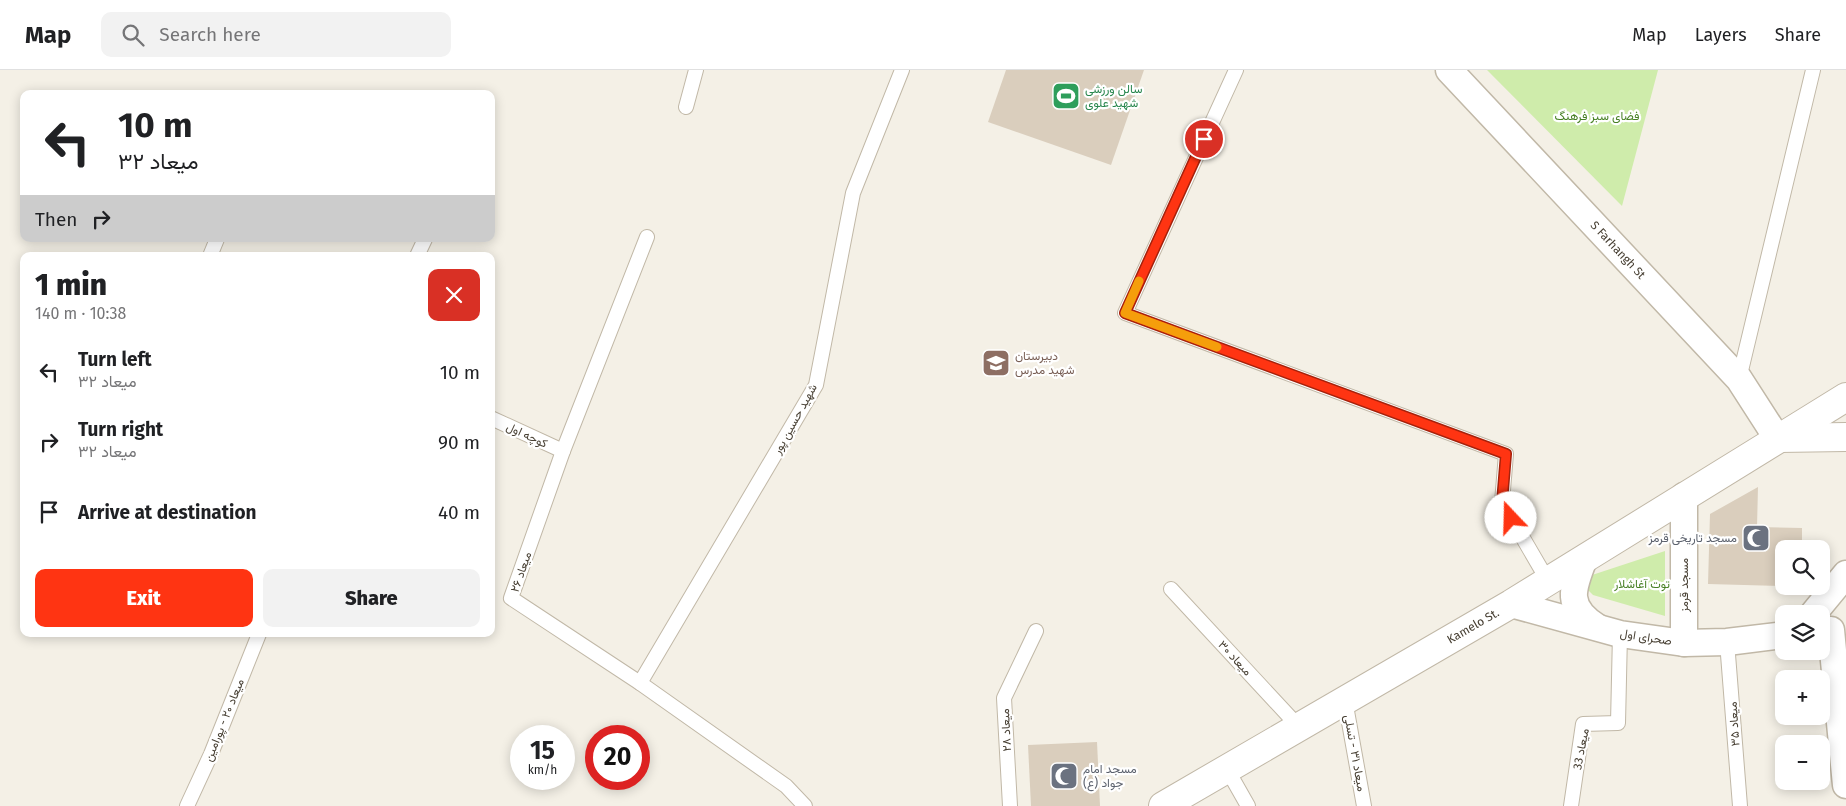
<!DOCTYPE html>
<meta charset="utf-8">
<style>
:root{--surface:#fff;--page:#f2f2f2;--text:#202124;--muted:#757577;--line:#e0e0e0;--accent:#ff3412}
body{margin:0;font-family:"Fira Sans",Vazirmatn,sans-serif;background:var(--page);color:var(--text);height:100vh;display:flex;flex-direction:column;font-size:19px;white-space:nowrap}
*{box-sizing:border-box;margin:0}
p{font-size:16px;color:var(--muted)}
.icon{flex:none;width:28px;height:28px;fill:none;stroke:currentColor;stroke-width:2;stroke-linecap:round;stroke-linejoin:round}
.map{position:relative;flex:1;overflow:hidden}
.side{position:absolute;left:20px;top:182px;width:475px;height:385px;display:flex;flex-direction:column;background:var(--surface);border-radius:10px;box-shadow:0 2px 12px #0003}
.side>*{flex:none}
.banner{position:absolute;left:20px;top:20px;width:475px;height:152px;border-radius:10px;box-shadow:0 2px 12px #0003;background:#fff;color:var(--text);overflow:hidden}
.tools{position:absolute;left:1775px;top:470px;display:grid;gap:10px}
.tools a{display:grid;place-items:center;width:55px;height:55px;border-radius:10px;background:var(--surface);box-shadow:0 2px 12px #0003;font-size:25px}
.speed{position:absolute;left:510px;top:655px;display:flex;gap:10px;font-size:25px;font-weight:700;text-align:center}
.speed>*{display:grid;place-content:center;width:65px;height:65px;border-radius:50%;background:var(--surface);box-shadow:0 2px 12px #0003;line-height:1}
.speed small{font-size:12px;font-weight:400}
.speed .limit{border:8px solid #d22;background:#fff;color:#111}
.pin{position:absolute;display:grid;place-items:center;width:42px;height:42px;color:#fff;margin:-21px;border:2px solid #fff;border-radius:50%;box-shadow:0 1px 5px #0007}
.me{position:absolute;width:55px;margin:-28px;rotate:339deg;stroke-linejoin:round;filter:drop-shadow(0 0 4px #0008)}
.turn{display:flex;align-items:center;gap:18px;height:105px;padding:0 15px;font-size:22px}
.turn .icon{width:65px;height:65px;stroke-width:2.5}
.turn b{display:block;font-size:35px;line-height:42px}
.then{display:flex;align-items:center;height:48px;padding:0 15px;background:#0003;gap:10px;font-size:19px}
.round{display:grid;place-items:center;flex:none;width:52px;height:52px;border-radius:10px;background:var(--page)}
.headline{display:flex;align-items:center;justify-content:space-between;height:85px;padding:0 15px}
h1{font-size:30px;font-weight:800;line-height:38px}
.cta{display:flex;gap:10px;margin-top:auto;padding:10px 15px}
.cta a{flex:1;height:58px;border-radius:10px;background:var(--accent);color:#fff;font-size:20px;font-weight:800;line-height:58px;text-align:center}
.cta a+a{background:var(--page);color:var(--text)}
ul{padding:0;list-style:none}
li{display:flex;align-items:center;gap:15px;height:70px;padding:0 15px}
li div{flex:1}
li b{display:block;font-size:19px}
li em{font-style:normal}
header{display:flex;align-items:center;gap:30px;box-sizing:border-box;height:70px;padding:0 25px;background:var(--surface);border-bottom:1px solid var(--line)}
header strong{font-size:24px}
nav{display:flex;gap:28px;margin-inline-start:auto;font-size:18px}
.search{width:350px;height:45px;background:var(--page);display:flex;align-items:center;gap:12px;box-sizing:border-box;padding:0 18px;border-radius:10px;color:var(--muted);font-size:19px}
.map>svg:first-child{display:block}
.green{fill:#cfecab}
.building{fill:#dacebd}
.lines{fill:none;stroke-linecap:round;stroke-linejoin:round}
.service-casing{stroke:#c1b8a7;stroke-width:16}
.minor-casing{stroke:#c1b8a7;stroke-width:29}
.tertiary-casing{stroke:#c1b8a7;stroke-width:30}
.service{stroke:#fff;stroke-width:14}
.minor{stroke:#fff;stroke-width:26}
.tertiary{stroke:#fff;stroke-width:28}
.route-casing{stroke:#a6220c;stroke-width:12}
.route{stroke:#ff3412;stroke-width:9}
.slow{stroke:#f59e0b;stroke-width:9}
.labels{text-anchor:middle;stroke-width:4.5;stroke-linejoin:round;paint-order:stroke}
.leisure-label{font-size:12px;fill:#27864d;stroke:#fff;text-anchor:start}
.park-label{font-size:12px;fill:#467f23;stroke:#fff}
.street-label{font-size:12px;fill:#484034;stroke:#fff}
.education-label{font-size:12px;fill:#785e54;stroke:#fff;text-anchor:start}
.worship-label{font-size:12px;fill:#5b616d;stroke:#fff;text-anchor:end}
</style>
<header>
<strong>Map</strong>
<div class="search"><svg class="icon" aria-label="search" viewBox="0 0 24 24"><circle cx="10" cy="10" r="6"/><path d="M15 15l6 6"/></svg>Search here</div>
<nav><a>Map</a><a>Layers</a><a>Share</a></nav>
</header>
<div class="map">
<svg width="1846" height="736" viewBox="0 0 1846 736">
<rect width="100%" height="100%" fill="#f4f0e6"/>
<g class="green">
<path d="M 1487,0 L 1658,0 L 1622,136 Z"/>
<path d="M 1665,481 L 1665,546 L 1593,525 L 1588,520 L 1588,512 L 1589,506 Z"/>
</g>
<g class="building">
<path d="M 1006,0 L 1144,0 L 1111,95 L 988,52 Z"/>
<path d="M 1758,417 L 1757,457 L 1802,458 L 1802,479 L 1784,479 L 1784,516 L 1708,514 L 1710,444 Z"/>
<path d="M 1097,672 L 1100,736 L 1031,736 L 1028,675 Z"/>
</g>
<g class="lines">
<defs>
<g id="service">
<path d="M 1236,0 L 1125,243 L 1506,384 L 1502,432 L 1548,511"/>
<path d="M 686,37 L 696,0"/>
<path d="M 647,167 L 563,381 L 511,528 L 640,613 L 786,716 L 805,736"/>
<path d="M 210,186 L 217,169"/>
<path d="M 417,186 L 425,169"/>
<path d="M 1739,309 L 1813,0"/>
<path d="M 491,348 L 563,381"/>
<path d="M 1171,519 L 1299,657"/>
<path d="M 1727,572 L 1740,736"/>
<path d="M 640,613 L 816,315 L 853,123 L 902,0"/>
<path d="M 1345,630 L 1364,736"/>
<path d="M 1227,699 L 1248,736"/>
<path d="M 187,736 L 211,684 L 259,564"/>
<path d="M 1010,736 L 1004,628 L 1036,561"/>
<path d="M 1571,736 L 1583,654 L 1618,653 L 1620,564"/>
</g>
<g id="minor">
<path d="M 1449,0 L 1739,309 L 1777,368"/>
<path d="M 1684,426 L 1684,573"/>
<path d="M 1584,489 C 1572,519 1565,537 1597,557"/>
<path d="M 1511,534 L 1620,564 L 1684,573 L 1727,572 L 1784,565"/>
<path d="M 1813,544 L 1846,504"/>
<path d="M 1831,560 L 1846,715"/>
</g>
<g id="tertiary">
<path d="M 1779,368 L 1846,367"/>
<path d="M 1163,736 L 1511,534 L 1846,327"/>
</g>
</defs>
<use href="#service" class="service-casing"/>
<use href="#minor" class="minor-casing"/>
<use href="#tertiary" class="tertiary-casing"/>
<use href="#service" class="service"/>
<use href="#minor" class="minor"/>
<use href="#tertiary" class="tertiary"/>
</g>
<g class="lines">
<defs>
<path id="route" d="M 1204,69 L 1125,243 L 1506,384 L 1502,432 L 1511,448"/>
</defs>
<use href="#route" class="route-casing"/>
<use href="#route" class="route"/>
<path class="slow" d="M 1139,211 L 1125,243 L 1217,277"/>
</g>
<defs>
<symbol id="stadium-square" viewBox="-11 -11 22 22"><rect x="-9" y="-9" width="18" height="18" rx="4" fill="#2e9e5b" stroke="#fff"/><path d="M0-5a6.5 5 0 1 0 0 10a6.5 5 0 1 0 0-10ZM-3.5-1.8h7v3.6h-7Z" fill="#fff"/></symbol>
<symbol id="school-square" viewBox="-11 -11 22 22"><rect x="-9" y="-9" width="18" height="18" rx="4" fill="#8d6e63" stroke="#fff"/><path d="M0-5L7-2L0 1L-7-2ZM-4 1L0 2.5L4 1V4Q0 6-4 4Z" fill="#fff"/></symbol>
<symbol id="mosque-square" viewBox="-11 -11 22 22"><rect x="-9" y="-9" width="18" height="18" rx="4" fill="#6b7280" stroke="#fff"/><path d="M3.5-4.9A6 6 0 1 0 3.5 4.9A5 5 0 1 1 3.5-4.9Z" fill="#fff"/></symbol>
</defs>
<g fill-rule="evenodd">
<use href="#stadium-square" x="1050" y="10" width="32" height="32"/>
<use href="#school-square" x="980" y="277" width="32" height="32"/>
<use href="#mosque-square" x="1740" y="452" width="32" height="32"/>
<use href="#mosque-square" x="1048" y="690" width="32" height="32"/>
</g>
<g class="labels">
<g class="leisure-label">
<text x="1085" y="23">سالن ورزشی<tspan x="1085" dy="14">شهید علوی</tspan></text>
</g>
<g class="park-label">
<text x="1597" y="50">فضای سبز فرهنگ</text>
<text x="1642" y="518">توت آغاشلار</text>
</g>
<g class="street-label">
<text transform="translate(1618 180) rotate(47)" y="4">S Farhangh St</text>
<text transform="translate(795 349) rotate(-61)" y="4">شهید حسین پور</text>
<text transform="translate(527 365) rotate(25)" y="4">کوچه اول</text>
<text transform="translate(521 502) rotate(-71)" y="4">میعاد ۲۶</text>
<text transform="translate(1684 515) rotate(-90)" y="4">مسجد قرمز</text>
<text transform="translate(1473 556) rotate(-30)" y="4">Kamelo St.</text>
<text transform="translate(1646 567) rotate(9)" y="4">صحرای اول</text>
<text transform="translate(1235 588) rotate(47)" y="4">میعاد ۳۰</text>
<text transform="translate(224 650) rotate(-68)" y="4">میعاد ۲۰ - پورامین</text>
<text transform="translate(1734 654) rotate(-94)" y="4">میعاد ۳۵</text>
<text transform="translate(1006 660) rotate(-93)" y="4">میعاد ۲۸</text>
<text transform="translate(1581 679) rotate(-79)" y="4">میعاد 33</text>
<text transform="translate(1355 683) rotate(80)" y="4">میعاد ۳۱ - تسلی</text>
</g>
<g class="education-label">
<text x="1015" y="290">دبیرستان<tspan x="1015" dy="14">شهید مدرس</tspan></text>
</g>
<g class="worship-label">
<text x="1737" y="472">مسجد تاریخی قرمز</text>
<text x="1083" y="703" text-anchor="start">مسجد امام<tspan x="1083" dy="14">جواد (ع)</tspan></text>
</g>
</g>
</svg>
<div class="tools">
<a><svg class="icon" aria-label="search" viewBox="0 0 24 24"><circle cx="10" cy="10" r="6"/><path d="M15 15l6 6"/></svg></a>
<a><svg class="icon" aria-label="layers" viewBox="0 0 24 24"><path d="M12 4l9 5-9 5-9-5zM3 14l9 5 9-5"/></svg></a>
<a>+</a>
<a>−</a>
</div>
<div class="speed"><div>15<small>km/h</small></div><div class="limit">20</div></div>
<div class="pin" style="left:1204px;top:69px;background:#d93025"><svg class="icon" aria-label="arrive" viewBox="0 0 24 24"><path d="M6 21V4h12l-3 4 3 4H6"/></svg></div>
<svg class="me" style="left:1511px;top:448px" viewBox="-20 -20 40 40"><circle r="19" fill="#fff"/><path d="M0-13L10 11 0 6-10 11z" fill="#ff3412"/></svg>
<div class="banner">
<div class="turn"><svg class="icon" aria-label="left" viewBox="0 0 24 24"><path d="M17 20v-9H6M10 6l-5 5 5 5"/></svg><div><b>10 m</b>میعاد ۳۲</div></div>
<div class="then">Then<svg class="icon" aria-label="right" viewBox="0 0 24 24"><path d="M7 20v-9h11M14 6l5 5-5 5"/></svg></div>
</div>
<section class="side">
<div class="headline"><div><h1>1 min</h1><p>140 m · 10:38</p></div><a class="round" style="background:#d93025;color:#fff"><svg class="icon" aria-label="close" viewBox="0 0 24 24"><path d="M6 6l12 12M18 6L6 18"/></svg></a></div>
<ul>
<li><svg class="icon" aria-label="left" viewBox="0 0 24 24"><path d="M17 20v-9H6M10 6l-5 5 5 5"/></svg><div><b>Turn left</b><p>میعاد ۳۲</p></div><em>10 m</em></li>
<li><svg class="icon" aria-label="right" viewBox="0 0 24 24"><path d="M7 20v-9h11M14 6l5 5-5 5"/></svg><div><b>Turn right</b><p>میعاد ۳۲</p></div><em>90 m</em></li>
<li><svg class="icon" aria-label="arrive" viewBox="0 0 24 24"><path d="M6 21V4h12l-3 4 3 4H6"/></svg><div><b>Arrive at destination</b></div><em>40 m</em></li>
</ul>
<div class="cta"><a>Exit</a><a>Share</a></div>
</section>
</div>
